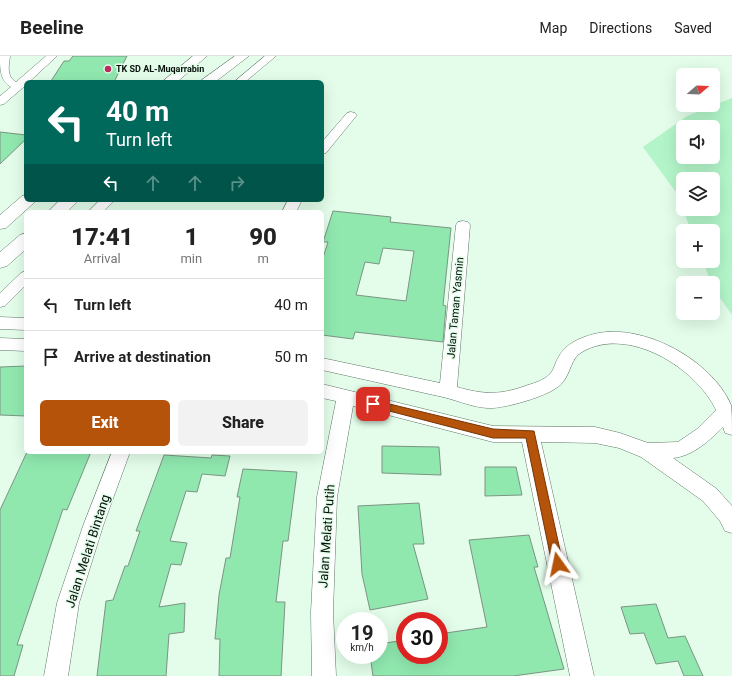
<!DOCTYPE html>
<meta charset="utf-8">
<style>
:root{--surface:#fff;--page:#f2f2f2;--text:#222;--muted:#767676;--line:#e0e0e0;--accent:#b45309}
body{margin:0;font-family:Roboto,sans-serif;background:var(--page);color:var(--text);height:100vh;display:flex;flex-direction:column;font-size:15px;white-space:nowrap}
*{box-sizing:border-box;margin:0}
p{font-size:13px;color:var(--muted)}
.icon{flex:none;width:22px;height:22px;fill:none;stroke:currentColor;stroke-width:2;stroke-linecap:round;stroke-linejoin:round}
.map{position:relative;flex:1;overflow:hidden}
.side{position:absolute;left:24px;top:154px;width:300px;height:244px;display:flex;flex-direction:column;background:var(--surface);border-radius:6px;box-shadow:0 4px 16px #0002}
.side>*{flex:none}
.hud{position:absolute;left:24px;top:24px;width:300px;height:122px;border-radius:6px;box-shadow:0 4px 16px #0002;background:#00695c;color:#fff;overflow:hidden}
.needle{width:26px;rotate:71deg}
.fabs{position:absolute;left:676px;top:12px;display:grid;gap:8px}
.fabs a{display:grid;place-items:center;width:44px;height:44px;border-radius:6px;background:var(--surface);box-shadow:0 4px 16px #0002;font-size:20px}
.speed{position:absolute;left:336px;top:556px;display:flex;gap:8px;font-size:20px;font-weight:700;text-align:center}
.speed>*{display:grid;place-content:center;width:52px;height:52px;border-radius:50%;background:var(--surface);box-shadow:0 4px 16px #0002;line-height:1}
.speed small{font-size:10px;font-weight:400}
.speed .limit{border:6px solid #d22;background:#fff;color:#111}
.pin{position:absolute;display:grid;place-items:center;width:34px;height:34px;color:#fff;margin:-17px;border-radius:8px;box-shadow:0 2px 6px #0006}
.me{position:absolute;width:44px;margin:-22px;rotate:348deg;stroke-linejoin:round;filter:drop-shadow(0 0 3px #0008)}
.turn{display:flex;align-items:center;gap:14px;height:84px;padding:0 16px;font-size:18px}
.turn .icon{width:52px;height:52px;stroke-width:2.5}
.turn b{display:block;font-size:28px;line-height:34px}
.lanes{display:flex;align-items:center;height:38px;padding:0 16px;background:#0003;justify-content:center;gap:20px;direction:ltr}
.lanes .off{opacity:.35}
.eta{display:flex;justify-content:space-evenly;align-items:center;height:68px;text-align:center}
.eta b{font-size:24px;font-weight:800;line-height:28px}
.action{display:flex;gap:8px;margin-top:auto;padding:8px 16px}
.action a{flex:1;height:46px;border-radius:6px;background:var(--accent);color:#fff;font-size:16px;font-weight:800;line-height:46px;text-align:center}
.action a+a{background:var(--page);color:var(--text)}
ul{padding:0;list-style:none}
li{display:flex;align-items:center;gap:12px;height:52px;padding:0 16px;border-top:1px solid var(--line)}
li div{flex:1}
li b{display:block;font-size:15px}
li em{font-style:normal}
header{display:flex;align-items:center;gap:24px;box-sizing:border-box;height:56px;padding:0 20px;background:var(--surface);border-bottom:1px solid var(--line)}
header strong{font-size:19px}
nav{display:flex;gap:22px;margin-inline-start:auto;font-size:14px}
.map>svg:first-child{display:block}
.green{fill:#b3f5c9;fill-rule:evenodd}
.building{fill:#90e8af;stroke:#7c9483;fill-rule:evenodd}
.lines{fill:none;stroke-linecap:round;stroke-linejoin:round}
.minor-casing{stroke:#5f7666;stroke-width:1}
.motorway-casing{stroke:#5f7666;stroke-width:1}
.minor{fill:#fff;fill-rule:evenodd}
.motorway{fill:#fff;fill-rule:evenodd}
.route{fill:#b45309;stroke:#753606}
.poi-dot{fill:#ba2c5e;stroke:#e3fdea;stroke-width:1.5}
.labels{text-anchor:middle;stroke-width:3;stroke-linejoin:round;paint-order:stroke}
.far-poi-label{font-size:9px;font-weight:bold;fill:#09110c;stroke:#e3fdea;text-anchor:start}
.street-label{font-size:11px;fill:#09110c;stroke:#e3fdea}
.near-street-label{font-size:13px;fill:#09110c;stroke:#e3fdea}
</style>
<header>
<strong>Beeline</strong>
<nav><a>Map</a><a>Directions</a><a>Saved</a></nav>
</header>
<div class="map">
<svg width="732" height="620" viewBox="0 0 732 620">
<rect width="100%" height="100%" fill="#e3fdea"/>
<path class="green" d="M 732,42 L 732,259 L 713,232 L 713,227 L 711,227 L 703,205 L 713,205 L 713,175 L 691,175 L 683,153 L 713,153 L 713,123 L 683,123 L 683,153 L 678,139 L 643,91 L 687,60 ZM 683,71 L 713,71 L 713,101 L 683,101 Z"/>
<g class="building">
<path d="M 73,0 L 127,0 L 114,26 L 51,25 L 64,5 L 69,5 Z"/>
<path d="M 0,76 L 26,79 L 26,83 L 0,108 Z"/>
<path d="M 333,155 L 391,161 L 390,166 L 451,172 L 443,249 L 446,250 L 443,286 L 355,276 L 353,283 L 322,279 L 322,205 L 328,186 L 323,186 ZM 383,192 L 414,195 L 406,245 L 356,239 L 365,206 L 379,208 Z"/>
<path d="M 26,310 L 26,360 L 0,359 L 0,311 Z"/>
<path d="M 382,390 L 439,391 L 441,419 L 382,417 Z"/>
<path d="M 27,396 L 91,396 L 67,454 L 63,453 L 17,589 L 23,589 L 14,620 L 0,620 L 0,454 Z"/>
<path d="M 164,399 L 211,402 L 212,399 L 230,400 L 225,420 L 202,418 L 197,436 L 186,435 L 170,485 L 187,487 L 181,509 L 171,508 L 159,551 L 185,547 L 184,576 L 169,578 L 166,620 L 97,620 L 106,545 L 113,544 L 125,510 L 128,510 L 140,475 L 136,475 Z"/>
<path d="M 485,411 L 516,411 L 522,439 L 485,440 Z"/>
<path d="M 243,413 L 297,416 L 288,485 L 283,485 L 276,546 L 285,546 L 281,620 L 219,620 L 220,583 L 215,583 L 219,539 L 226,502 L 230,502 L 240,441 L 237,441 Z"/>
<path d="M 419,447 L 424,488 L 413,488 L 428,543 L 370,554 L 362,518 L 358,450 Z"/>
<path d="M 529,479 L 538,511 L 534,511 L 564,613 L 513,620 L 373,620 L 370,599 L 379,599 L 379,588 L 405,584 L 405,599 L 439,599 L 439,578 L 487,571 L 469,484 Z"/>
<path d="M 656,548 L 668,582 L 685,580 L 703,620 L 684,620 L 678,605 L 656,608 L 644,577 L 630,578 L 621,551 Z"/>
</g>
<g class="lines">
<defs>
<g id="minor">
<path d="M 0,0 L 10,0 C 9,10 6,20 16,26 L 46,0 L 57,0 L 29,26 L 26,26 L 26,29 L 4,48 L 0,49 L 0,40 L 11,31 C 0,25 0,13 0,0 Z"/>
<path d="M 265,0 L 276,0 L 245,26 L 234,26 Z"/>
<path d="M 351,56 L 355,57 L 357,59 L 326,97 L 322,98 L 322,86 L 347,57 Z"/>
<path d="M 100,144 L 115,144 L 103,156 L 88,156 Z"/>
<path d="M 288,144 L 302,144 L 296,156 L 282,156 Z"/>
<path d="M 463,165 L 468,166 L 470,169 L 457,331 C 485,339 501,339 528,329 C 535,327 544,324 550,318 C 554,314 555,307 558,302 C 565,288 579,282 594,278 C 642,266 712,304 731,349 C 732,357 732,371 732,379 L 725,377 L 723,371 C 709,385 693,400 673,402 L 717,433 L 732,450 L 732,477 L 725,475 L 720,465 L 703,445 L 641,401 L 619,392 L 595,387 L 541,386 L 594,620 L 570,620 L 522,386 L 493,386 L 353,350 L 337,441 L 333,556 L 336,620 L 312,620 L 311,556 L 317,441 L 336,345 L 322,342 L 322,328 L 493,370 L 595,371 L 620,377 L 648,387 L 678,386 L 697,373 L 716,354 C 696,312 628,269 582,296 C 571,302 571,316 563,326 C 554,339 509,351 493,352 C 476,353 460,345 443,341 C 403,332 362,323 322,314 L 322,302 L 440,327 L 456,169 L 458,166 Z"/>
<path d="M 26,215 L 26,229 L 5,250 L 0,251 L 0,237 L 21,217 Z"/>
<path d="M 0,261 L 26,262 L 26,274 L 0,273 Z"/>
<path d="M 0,282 L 26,283 L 26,295 L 0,294 Z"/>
<path d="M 112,396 L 130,396 L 103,470 L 79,547 L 68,620 L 44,620 L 57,547 L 83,470 Z"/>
</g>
<g id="motorway">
<path d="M 193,0 L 207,0 L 177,26 L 162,26 Z"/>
<path d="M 235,0 L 249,0 L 215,26 L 199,26 Z"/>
<path d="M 26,139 L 26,144 L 37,144 L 6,172 L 0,173 L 0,159 L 22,140 Z"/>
<path d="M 60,144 L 79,144 L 67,156 L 48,156 Z"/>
<path d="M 26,177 L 26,193 L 7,210 L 0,212 L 0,196 L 20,179 Z"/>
</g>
</defs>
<use href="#minor" class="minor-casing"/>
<use href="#motorway" class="motorway-casing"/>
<use href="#minor" class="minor"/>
<use href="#motorway" class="motorway"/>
</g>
<path class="route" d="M 373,344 L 493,373 L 534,375 L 563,508 L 562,512 L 558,514 L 554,512 L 552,508 L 526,382 L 493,382 L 370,350 L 368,348 L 370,345 Z"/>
<circle class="poi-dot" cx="108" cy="13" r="4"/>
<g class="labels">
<g class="far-poi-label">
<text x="116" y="16">TK SD AL-Muqarrabin</text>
</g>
<g class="street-label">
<text transform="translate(455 252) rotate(-85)" y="4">Jalan Taman Yasmin</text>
</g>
<g class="near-street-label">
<text transform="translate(326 480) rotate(-86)" y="5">Jalan Melati Putih</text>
<text transform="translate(87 495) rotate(-72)" y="5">Jalan Melati Bintang</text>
</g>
</g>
</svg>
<div class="fabs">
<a><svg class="needle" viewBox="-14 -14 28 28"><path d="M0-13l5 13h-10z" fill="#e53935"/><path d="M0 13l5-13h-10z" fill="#767676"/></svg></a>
<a><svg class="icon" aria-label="sound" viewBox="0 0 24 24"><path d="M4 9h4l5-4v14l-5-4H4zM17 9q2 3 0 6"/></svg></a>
<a><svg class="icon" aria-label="layers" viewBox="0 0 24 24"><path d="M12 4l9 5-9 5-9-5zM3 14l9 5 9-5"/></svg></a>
<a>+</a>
<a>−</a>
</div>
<div class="speed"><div>19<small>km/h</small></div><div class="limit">30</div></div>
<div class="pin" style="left:373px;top:348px;background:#d93025"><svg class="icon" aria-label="arrive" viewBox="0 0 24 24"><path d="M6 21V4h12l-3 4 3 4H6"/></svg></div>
<svg class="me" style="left:558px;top:508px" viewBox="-20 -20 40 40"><path d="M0-17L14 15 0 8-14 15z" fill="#b45309" stroke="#fff" stroke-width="4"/></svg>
<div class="hud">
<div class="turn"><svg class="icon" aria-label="left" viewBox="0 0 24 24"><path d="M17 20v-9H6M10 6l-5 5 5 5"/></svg><div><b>40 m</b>Turn left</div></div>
<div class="lanes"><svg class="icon" aria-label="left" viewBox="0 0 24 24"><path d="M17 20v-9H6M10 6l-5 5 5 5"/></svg><svg class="icon off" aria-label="ahead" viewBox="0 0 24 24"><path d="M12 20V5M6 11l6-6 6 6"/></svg><svg class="icon off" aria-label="ahead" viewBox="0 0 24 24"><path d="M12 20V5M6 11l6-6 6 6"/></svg><svg class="icon off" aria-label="right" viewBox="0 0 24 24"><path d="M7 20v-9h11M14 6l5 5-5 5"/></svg></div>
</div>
<section class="side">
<div class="eta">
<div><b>17:41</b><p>Arrival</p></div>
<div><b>1</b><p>min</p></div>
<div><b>90</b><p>m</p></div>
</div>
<ul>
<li><svg class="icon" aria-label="left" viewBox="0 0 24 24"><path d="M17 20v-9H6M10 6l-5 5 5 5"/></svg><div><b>Turn left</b></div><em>40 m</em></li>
<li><svg class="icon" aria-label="arrive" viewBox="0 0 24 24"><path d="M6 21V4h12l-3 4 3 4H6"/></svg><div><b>Arrive at destination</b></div><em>50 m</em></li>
</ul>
<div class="action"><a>Exit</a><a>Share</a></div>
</section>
</div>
